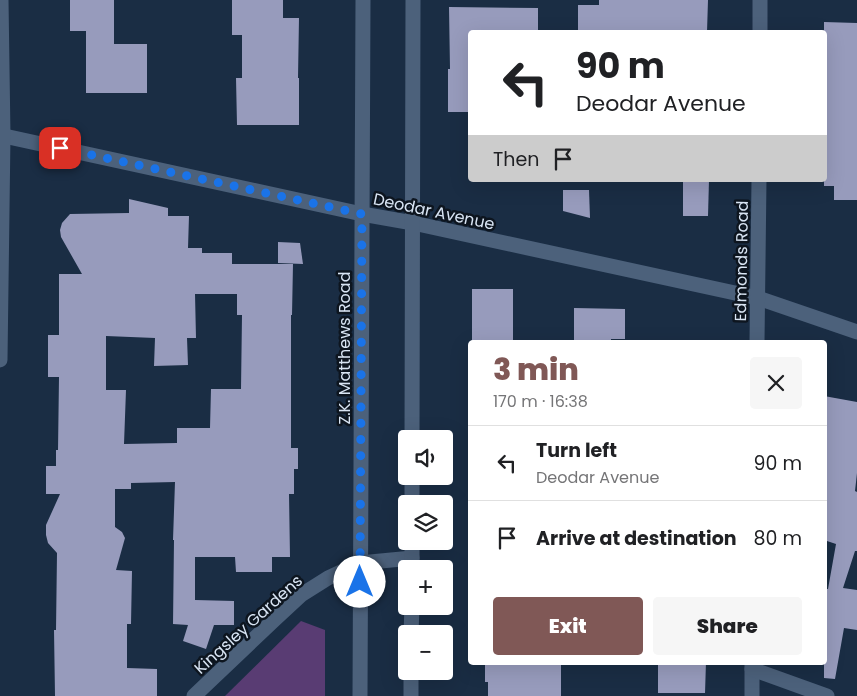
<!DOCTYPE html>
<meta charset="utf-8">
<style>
:root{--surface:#fff;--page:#f6f6f6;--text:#202124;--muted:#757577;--line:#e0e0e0;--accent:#805856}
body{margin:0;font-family:Poppins,sans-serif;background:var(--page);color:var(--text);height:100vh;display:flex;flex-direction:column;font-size:19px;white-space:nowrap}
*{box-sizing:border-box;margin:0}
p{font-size:16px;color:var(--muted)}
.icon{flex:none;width:28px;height:28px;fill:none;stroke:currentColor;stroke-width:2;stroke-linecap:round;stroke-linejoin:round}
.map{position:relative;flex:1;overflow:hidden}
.details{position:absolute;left:468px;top:340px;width:359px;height:325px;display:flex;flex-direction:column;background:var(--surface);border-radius:5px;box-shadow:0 5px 20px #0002}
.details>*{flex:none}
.top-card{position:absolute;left:468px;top:30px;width:359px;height:152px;border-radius:5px;box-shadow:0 5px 20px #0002;background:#fff;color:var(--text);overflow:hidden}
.buttons{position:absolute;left:398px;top:430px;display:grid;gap:10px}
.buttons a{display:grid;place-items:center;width:55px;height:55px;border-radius:5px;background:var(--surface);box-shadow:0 5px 20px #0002;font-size:25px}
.pin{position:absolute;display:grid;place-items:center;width:42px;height:42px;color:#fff;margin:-21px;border-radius:10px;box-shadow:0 2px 8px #0006}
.me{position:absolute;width:55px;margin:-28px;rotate:0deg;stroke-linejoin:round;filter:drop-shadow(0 0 4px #0008)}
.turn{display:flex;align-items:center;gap:18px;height:105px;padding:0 25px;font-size:22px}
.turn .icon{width:65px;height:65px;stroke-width:2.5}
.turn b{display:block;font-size:35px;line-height:42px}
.then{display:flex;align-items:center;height:48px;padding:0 25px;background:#0003;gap:10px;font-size:19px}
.round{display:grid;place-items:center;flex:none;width:52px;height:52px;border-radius:5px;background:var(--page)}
.summary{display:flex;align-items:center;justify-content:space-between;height:85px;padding:0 25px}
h1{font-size:30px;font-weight:800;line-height:38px;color:var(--accent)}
.cta{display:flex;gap:10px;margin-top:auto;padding:10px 25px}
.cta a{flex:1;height:58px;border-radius:5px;background:var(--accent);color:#fff;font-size:20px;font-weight:800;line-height:58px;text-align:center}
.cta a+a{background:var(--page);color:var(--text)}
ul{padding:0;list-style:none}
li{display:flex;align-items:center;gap:15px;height:75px;padding:0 25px;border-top:1px solid var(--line)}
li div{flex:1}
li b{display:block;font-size:19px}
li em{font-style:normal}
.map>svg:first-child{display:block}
.green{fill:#593c73}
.building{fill:#979bbc;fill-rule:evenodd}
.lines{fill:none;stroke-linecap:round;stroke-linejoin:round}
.minor{stroke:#4c617b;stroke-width:15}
.tertiary{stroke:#4c617b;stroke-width:15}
.route{stroke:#1a73e8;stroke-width:9;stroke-dasharray:0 16.2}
.labels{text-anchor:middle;stroke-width:5;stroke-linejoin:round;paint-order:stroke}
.street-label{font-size:16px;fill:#d9e5f4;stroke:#0d151f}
</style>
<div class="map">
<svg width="857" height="696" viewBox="0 0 857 696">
<rect width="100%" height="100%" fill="#1a2d44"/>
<path class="green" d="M 301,621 L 325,630 L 325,696 L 225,696 Z"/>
<g class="building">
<path d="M 70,0 L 114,0 L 114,44 L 147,44 L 147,93 L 86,93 L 86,31 L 70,31 Z"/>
<path d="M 232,0 L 283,0 L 283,18 L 299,18 L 298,78 L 299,78 L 299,125 L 237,125 L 236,78 L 242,78 L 242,35 L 232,35 Z"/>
<path d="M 599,0 L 708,0 L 707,32 L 578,32 L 578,5 L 599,5 Z"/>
<path d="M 449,7 L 538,8 L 538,32 L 470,32 L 470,112 L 448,112 L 448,69 L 450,69 Z"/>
<path d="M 824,22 L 857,23 L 857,200 L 834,200 L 834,186 L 824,186 Z"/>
<path d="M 683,180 L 709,180 L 708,216 L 683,216 Z"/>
<path d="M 563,190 L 589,190 L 590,218 L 563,211 Z"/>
<path d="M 129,199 L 168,208 L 168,216 L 189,216 L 188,248 L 202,248 L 202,253 L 232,253 L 232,264 L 293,264 L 292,315 L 291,315 L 291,448 L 298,448 L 298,469 L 294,469 L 294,494 L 289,494 L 290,557 L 272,557 L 272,572 L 236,572 L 235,557 L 195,557 L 195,600 L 234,601 L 234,625 L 214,625 L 206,649 L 183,641 L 188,625 L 173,624 L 174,540 L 173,540 L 175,482 L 131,483 L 131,489 L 115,489 L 115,527 L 122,532 L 125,538 L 116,570 L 132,571 L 131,624 L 127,624 L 127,668 L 157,669 L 157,696 L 55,696 L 54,630 L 56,630 L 57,553 L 48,543 L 46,535 L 46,525 L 60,494 L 46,494 L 46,466 L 56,466 L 56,450 L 58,450 L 59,377 L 48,377 L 48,335 L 59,335 L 59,274 L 82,274 L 61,237 L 60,230 L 62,223 L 70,214 L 129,213 ZM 195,294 L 237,294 L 237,315 L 242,315 L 241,389 L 211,389 L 210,428 L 177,428 L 177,443 L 124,444 L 126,390 L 106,390 L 106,336 L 155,338 L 154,366 L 188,365 L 187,338 L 196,338 Z"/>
<path d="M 278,242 L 300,243 L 303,264 L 278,263 Z"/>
<rect x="472" y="289" width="41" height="53"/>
<path d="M 574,308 L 625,309 L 625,339 L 611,339 L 611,342 L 574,342 Z"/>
<path d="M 824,396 L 857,402 L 857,473 L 855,491 L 857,492 L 857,551 L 855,551 L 843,588 L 857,590 L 857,630 L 844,628 L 835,679 L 824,678 L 824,589 L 828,589 L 836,544 L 824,540 Z"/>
<path d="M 485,662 L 561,662 L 561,696 L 488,696 L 488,682 L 485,682 Z"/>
<path d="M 658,662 L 706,662 L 705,693 L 658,693 Z"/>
</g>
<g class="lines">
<g class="minor">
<path d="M 760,32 L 760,0"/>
<path d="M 0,135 L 362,214 L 413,223 L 758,298 L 857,332"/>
<path d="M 757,342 L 759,180"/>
<path d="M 0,360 L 3,135 L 1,0"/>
<path d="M 752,662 L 752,696"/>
<path d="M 752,669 L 827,696"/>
<path d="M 194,696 L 275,619 L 301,595 L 328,578 L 360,563 L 412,558"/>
</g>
<g class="tertiary">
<path d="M 412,439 L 413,0"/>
<path d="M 412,504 L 412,476"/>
<path d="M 412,569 L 412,541"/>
<path d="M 411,634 L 412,606"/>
<path d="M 360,696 L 363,0"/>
<path d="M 411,696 L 411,671"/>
</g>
</g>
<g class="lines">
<path class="route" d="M 60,148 L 362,214 L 360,582"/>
</g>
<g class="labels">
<g class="street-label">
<text transform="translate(434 211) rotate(12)" y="6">Deodar Avenue</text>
<text transform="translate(741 261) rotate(-89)" y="6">Edmonds Road</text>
<text transform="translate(344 348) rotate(-90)" y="6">Z.K. Matthews Road</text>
<text transform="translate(248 624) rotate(-42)" y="6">Kingsley Gardens</text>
</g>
</g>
</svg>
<div class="buttons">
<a><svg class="icon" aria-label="sound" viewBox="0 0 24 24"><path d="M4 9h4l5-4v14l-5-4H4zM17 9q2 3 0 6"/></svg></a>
<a><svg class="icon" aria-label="layers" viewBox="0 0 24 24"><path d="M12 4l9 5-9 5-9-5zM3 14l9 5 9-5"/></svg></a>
<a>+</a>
<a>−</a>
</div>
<div class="pin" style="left:60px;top:148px;background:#d93025"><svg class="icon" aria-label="arrive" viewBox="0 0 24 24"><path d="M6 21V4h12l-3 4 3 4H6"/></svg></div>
<svg class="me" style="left:360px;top:582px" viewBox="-20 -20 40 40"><circle r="19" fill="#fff"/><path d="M0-13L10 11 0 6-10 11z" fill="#1a73e8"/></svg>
<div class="top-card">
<div class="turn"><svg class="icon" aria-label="left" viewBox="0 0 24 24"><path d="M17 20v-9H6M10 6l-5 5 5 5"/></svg><div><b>90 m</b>Deodar Avenue</div></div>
<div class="then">Then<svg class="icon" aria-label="arrive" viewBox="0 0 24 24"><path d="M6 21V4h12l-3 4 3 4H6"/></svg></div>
</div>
<section class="details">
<div class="summary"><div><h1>3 min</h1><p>170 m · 16:38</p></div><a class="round"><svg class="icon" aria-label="close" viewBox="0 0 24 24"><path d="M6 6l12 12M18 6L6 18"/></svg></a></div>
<ul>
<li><svg class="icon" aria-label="left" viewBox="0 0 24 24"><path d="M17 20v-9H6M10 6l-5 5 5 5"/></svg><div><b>Turn left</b><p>Deodar Avenue</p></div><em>90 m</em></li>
<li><svg class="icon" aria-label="arrive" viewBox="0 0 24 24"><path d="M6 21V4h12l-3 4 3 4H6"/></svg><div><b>Arrive at destination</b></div><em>80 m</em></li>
</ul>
<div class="cta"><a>Exit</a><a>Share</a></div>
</section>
</div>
